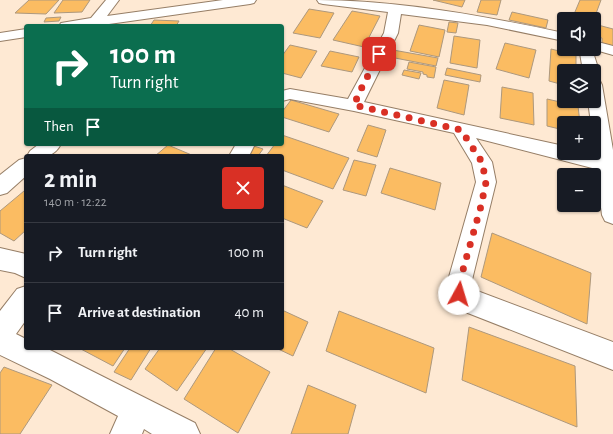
<!DOCTYPE html>
<meta charset="utf-8">
<style>
:root{--surface:#171b24;--page:#20242c;--text:#f1f3f6;--muted:#9ea1a6;--line:#363941}
body{margin:0;font-family:"Alegreya Sans",sans-serif;background:var(--page);color:var(--text);height:100vh;display:flex;flex-direction:column;font-size:15px;white-space:nowrap}
*{box-sizing:border-box;margin:0}
p{font-size:13px;color:var(--muted)}
.icon{flex:none;width:22px;height:22px;fill:none;stroke:currentColor;stroke-width:2;stroke-linecap:round;stroke-linejoin:round}
.map{position:relative;flex:1;overflow:hidden}
.details{position:absolute;left:24px;top:154px;width:260px;height:196px;display:flex;flex-direction:column;background:var(--surface);border-radius:4px;box-shadow:0 1px 3px #0004}
.details>*{flex:none}
.banner{position:absolute;left:24px;top:24px;width:260px;height:122px;border-radius:4px;box-shadow:0 1px 3px #0004;background:#0b6e4f;color:#fff;overflow:hidden}
.controls{position:absolute;left:557px;top:12px;display:grid;gap:8px}
.controls a{display:grid;place-items:center;width:44px;height:44px;border-radius:4px;background:var(--surface);box-shadow:0 1px 3px #0004;font-size:20px}
.pin{position:absolute;display:grid;place-items:center;width:34px;height:34px;color:#fff;margin:-17px;border-radius:8px;box-shadow:0 2px 6px #0006}
.me{position:absolute;width:44px;margin:-22px;rotate:6deg;stroke-linejoin:round;filter:drop-shadow(0 0 3px #0008)}
.turn{display:flex;align-items:center;gap:14px;height:84px;padding:0 20px;font-size:18px}
.turn .icon{width:52px;height:52px;stroke-width:2.5}
.turn b{display:block;font-size:28px;line-height:34px}
.then{display:flex;align-items:center;height:38px;padding:0 20px;background:#0003;gap:8px;font-size:15px}
.round{display:grid;place-items:center;flex:none;width:42px;height:42px;border-radius:4px;background:var(--page)}
.overview{display:flex;align-items:center;justify-content:space-between;height:68px;padding:0 20px}
h1{font-size:24px;font-weight:700;line-height:30px}
ul{padding:0;list-style:none}
li{display:flex;align-items:center;gap:12px;height:60px;padding:0 20px;border-top:1px solid var(--line)}
li div{flex:1}
li b{display:block;font-size:15px}
li em{font-style:normal}
.map>svg:first-child{display:block}
.building{fill:#fbbc62;stroke:#ad987d}
.lines{fill:none;stroke-linecap:round;stroke-linejoin:round}
.minor-casing{stroke:#967e66;stroke-width:2}
.minor{fill:#fff;fill-rule:evenodd}
.route{stroke:#d93025;stroke-width:7;stroke-dasharray:0 12.6}
</style>
<div class="map">
<svg width="613" height="434" viewBox="0 0 613 434">
<rect width="100%" height="100%" fill="#fee9d3"/>
<g class="building">
<path d="M 29,0 L 59,0 L 46,14 L 15,13 Z"/>
<path d="M 63,0 L 90,0 L 82,12 L 54,13 Z"/>
<path d="M 433,0 L 465,0 L 462,7 Z"/>
<path d="M 481,0 L 501,0 L 497,15 L 477,12 Z"/>
<path d="M 580,0 L 601,0 L 594,19 L 572,19 Z"/>
<path d="M 309,9 L 334,13 L 320,38 L 293,33 Z"/>
<path d="M 352,11 L 380,16 L 364,47 L 333,40 Z"/>
<path d="M 512,12 L 548,20 L 546,28 L 509,20 Z"/>
<path d="M 61,17 L 59,21 L 44,22 L 46,18 Z"/>
<path d="M 154,20 L 179,21 L 176,26 L 150,26 Z"/>
<path d="M 449,22 L 458,23 L 456,33 L 447,32 Z"/>
<path d="M 419,25 L 445,30 L 439,57 L 410,51 Z"/>
<path d="M 598,25 L 613,29 L 613,46 L 602,43 L 602,38 L 594,36 Z"/>
<path d="M 454,36 L 480,40 L 477,68 L 450,63 Z"/>
<path d="M 505,43 L 536,50 L 529,78 L 496,69 Z"/>
<path d="M 290,45 L 317,51 L 301,78 L 282,73 L 282,56 Z"/>
<path d="M 551,49 L 576,55 L 576,71 L 564,71 L 564,85 L 549,81 Z"/>
<path d="M 393,50 L 438,58 L 436,66 L 390,57 Z"/>
<path d="M 330,51 L 359,57 L 352,72 L 321,66 Z"/>
<path d="M 409,62 L 436,67 L 434,78 L 427,77 L 427,75 L 423,74 L 423,72 L 407,69 Z"/>
<path d="M 447,68 L 481,75 L 480,82 L 445,75 Z"/>
<path d="M 404,70 L 421,73 L 419,79 L 402,75 Z"/>
<path d="M 444,80 L 469,85 L 464,115 L 437,108 Z"/>
<path d="M 502,87 L 533,93 L 534,125 L 500,118 Z"/>
<path d="M 547,99 L 578,106 L 580,123 L 564,123 L 564,130 L 547,126 Z"/>
<path d="M 291,100 L 339,114 L 329,132 L 282,117 L 282,112 Z"/>
<path d="M 368,125 L 386,130 L 377,157 L 357,151 Z"/>
<path d="M 282,135 L 349,158 L 333,189 L 282,170 L 282,156 L 266,156 L 275,144 L 282,144 Z"/>
<path d="M 168,145 L 194,156 L 155,156 Z"/>
<path d="M 254,146 L 263,149 L 258,156 L 247,156 Z"/>
<path d="M 354,160 L 376,165 L 366,196 L 343,190 Z"/>
<path d="M 390,168 L 441,183 L 435,210 L 381,193 Z"/>
<path d="M 282,185 L 323,201 L 307,228 L 282,218 Z"/>
<path d="M 24,191 L 26,191 L 26,230 L 14,241 L 0,233 L 0,211 Z"/>
<path d="M 492,233 L 591,273 L 587,324 L 481,277 Z"/>
<path d="M 282,310 L 308,322 L 293,356 L 276,348 L 282,348 Z"/>
<path d="M 339,311 L 434,348 L 426,393 L 326,351 Z"/>
<path d="M 469,327 L 575,366 L 577,427 L 462,380 Z"/>
<path d="M 79,348 L 125,348 L 113,366 Z"/>
<path d="M 130,348 L 151,348 L 131,380 L 114,372 Z"/>
<path d="M 160,348 L 207,348 L 177,391 L 145,369 Z"/>
<path d="M 216,348 L 228,348 L 270,372 L 238,433 L 184,399 Z"/>
<path d="M 4,367 L 52,385 L 20,434 L 0,434 L 0,373 Z"/>
<path d="M 308,385 L 356,405 L 348,434 L 291,434 Z"/>
</g>
<g class="lines">
<defs>
<g id="minor">
<path d="M 106,0 L 119,0 L 107,16 L 223,0 L 256,0 L 254,3 L 250,4 L 95,26 L 59,26 L 61,23 L 91,18 Z"/>
<path d="M 317,0 C 398,0 484,16 564,33 L 564,41 L 487,25 L 401,14 L 398,33 L 364,102 L 564,146 L 564,153 L 594,154 L 594,123 L 591,123 L 588,101 L 594,101 L 594,80 L 600,81 L 602,85 L 613,150 L 613,224 L 605,221 L 602,215 L 596,169 L 476,138 L 492,162 L 496,182 L 471,284 L 472,289 L 613,342 L 613,370 L 455,308 C 447,301 446,294 447,284 L 476,182 L 472,163 L 454,133 L 354,111 L 290,99 L 282,101 L 282,91 L 290,89 L 348,99 L 384,33 L 388,12 L 323,4 L 319,3 Z"/>
<path d="M 26,29 L 26,37 L 0,41 L 0,33 Z"/>
<path d="M 594,41 L 613,46 L 613,55 L 592,49 L 599,71 L 594,75 L 594,71 L 583,71 L 580,53 L 577,49 L 594,49 Z"/>
<path d="M 39,144 L 61,144 C 53,159 43,156 27,156 L 30,151 Z"/>
<path d="M 236,144 L 255,144 L 249,156 L 229,156 Z"/>
<path d="M 26,158 L 26,176 L 7,193 L 0,195 L 0,175 L 19,160 Z"/>
<path d="M 0,248 L 26,254 L 26,278 L 15,273 L 0,270 Z"/>
<path d="M 26,286 L 26,320 L 16,334 L 26,339 L 26,348 L 46,348 L 195,423 L 200,434 L 152,434 L 144,429 L 142,434 L 110,434 L 118,416 L 50,379 L 0,355 L 0,311 L 17,289 Z"/>
</g>
</defs>
<use href="#minor" class="minor-casing"/>
<use href="#minor" class="minor"/>
</g>
<g class="lines">
<path class="route" d="M 379,54 L 360,91 L 354,105 L 461,130 L 482,162 L 486,182 L 481,206 L 459,284 L 459,294"/>
</g>
</svg>
<div class="controls">
<a><svg class="icon" aria-label="sound" viewBox="0 0 24 24"><path d="M4 9h4l5-4v14l-5-4H4zM17 9q2 3 0 6"/></svg></a>
<a><svg class="icon" aria-label="layers" viewBox="0 0 24 24"><path d="M12 4l9 5-9 5-9-5zM3 14l9 5 9-5"/></svg></a>
<a>+</a>
<a>−</a>
</div>
<div class="pin" style="left:379px;top:54px;background:#d93025"><svg class="icon" aria-label="arrive" viewBox="0 0 24 24"><path d="M6 21V4h12l-3 4 3 4H6"/></svg></div>
<svg class="me" style="left:459px;top:294px" viewBox="-20 -20 40 40"><circle r="19" fill="#fff"/><path d="M0-13L10 11 0 6-10 11z" fill="#d93025"/></svg>
<div class="banner">
<div class="turn"><svg class="icon" aria-label="right" viewBox="0 0 24 24"><path d="M7 20v-9h11M14 6l5 5-5 5"/></svg><div><b>100 m</b>Turn right</div></div>
<div class="then">Then<svg class="icon" aria-label="arrive" viewBox="0 0 24 24"><path d="M6 21V4h12l-3 4 3 4H6"/></svg></div>
</div>
<section class="details">
<div class="overview"><div><h1>2 min</h1><p>140 m · 12:22</p></div><a class="round" style="background:#d93025;color:#fff"><svg class="icon" aria-label="close" viewBox="0 0 24 24"><path d="M6 6l12 12M18 6L6 18"/></svg></a></div>
<ul>
<li><svg class="icon" aria-label="right" viewBox="0 0 24 24"><path d="M7 20v-9h11M14 6l5 5-5 5"/></svg><div><b>Turn right</b></div><em>100 m</em></li>
<li><svg class="icon" aria-label="arrive" viewBox="0 0 24 24"><path d="M6 21V4h12l-3 4 3 4H6"/></svg><div><b>Arrive at destination</b></div><em>40 m</em></li>
</ul>
</section>
</div>
